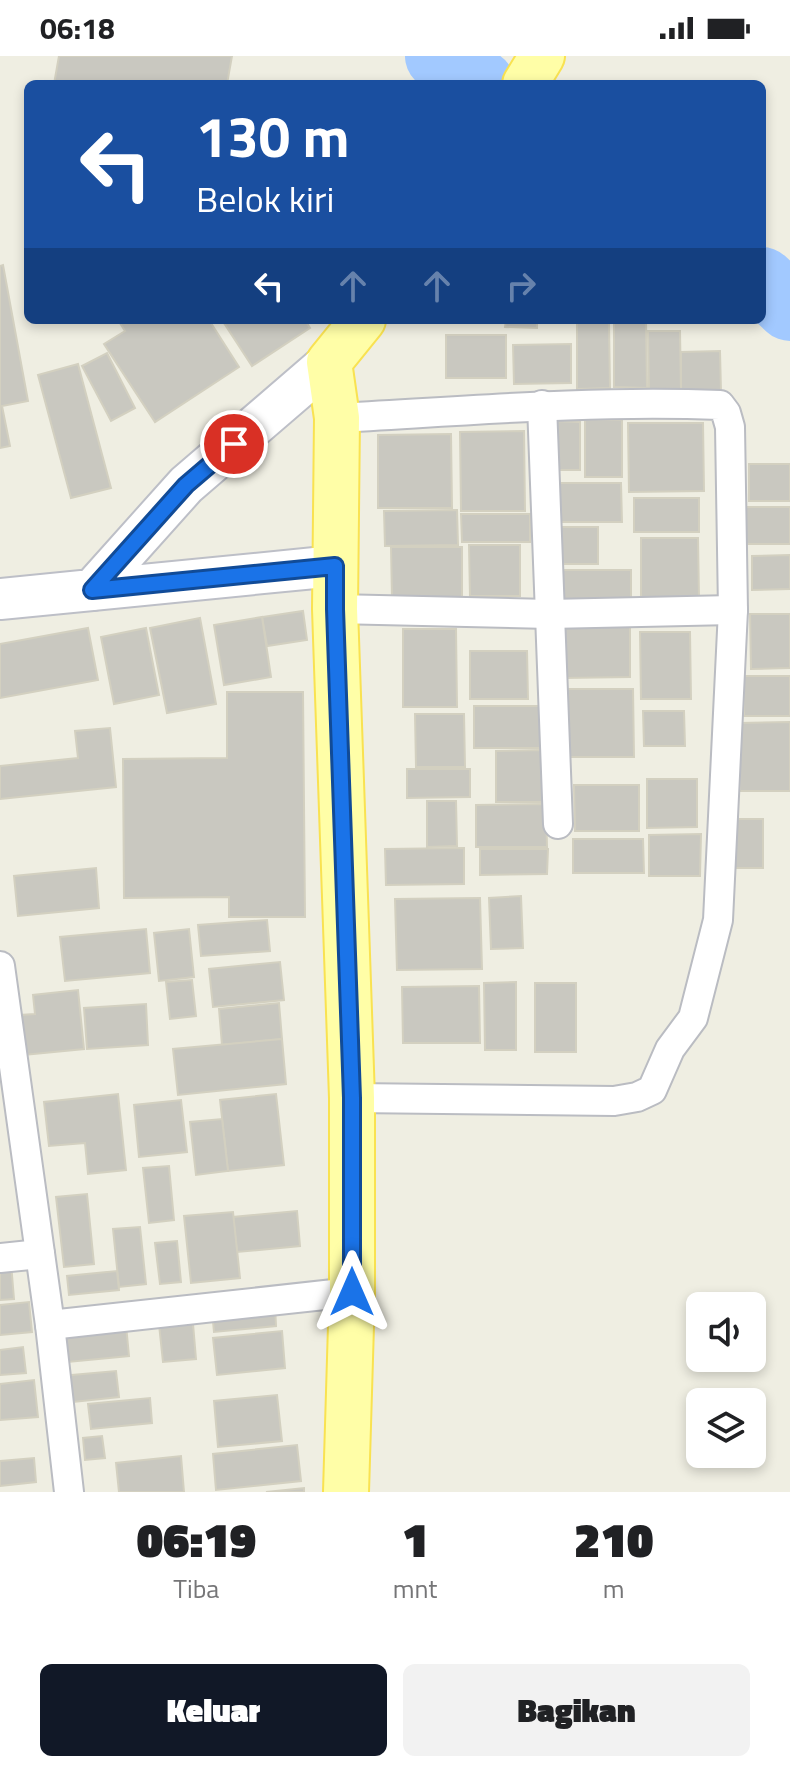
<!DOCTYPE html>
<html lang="id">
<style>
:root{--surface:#fff;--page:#f2f2f2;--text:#202124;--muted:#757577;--accent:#111827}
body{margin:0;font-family:"Titillium Web",sans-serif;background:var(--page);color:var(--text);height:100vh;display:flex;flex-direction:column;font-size:30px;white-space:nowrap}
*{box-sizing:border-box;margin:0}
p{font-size:26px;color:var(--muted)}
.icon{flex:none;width:44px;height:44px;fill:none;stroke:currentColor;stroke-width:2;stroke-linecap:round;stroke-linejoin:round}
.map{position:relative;height:1436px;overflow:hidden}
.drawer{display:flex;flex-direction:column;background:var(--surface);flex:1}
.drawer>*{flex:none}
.guide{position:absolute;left:24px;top:24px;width:742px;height:244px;border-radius:12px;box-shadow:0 4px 12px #0003;background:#1a4fa0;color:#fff;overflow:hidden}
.fabs{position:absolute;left:686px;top:1236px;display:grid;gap:16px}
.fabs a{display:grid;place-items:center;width:80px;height:80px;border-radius:12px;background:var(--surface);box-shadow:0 4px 12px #0003;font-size:40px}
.pin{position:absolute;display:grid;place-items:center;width:68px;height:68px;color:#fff;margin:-34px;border:4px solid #fff;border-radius:50%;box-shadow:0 2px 8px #0007}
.me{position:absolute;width:88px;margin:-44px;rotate:0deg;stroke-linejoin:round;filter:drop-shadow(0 0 6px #0008)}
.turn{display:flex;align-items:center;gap:28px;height:168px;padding:0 40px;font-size:36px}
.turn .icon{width:104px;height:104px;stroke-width:2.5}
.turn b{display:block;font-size:56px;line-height:68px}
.lanes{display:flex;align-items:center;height:76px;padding:0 40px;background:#0003;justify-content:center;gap:40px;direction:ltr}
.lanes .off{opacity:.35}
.eta{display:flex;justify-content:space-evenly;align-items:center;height:136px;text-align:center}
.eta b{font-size:48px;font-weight:800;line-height:56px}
.button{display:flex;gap:16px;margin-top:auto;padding:16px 40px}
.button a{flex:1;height:92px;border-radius:12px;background:var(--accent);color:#fff;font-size:32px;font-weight:800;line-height:92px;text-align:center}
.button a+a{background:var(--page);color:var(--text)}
.status{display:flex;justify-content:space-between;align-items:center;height:56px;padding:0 40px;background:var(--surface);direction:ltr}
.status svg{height:22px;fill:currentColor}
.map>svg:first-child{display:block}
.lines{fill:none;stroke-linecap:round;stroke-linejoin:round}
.river{stroke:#a2c9ff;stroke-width:68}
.building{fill:#c9c8c0;stroke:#d3d0c0;stroke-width:2}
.minor-casing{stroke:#babcc2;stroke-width:32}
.secondary-casing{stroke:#bdbfc7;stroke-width:44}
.primary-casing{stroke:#f9e251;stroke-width:48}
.minor{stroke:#fff;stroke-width:28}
.secondary{stroke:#fff;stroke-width:40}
.primary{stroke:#fffea7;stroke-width:44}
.route-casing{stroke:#114b97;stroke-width:20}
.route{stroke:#1a73e8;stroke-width:14}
</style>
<div class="status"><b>06:18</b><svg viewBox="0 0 49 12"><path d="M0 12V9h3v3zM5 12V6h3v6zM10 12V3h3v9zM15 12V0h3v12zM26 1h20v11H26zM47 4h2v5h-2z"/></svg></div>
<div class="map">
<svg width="790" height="1436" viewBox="0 0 790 1436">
<rect width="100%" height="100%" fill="#efeee2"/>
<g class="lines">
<g class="river">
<path d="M 439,0 L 481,28"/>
<path d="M 762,225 L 790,251"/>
</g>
</g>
<g class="building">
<path d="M 59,0 L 232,0 L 227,28 L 54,28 Z"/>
<path d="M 3,209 L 28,345 L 2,350 L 10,390 L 0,392 L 0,210 Z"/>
<path d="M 118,264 L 209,264 L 239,311 L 155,366 L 104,288 L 125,275 Z"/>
<path d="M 222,264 L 305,264 L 310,272 L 252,310 Z"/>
<path d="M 506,264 L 537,264 L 537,272 L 505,271 Z"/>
<path d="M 614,264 L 646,264 L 647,332 L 614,331 Z"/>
<path d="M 577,267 L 609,267 L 610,332 L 577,333 Z"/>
<path d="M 648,275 L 680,275 L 681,336 L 649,337 Z"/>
<rect x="446" y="279" width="60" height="43"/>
<path d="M 571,288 L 571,327 L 514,328 L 513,289 Z"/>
<path d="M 720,295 L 721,336 L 681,336 L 681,296 Z"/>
<path d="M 107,297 L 135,352 L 111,365 L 82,310 Z"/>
<path d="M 78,308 L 111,432 L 71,442 L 38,319 Z"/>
<rect x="585" y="364" width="37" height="57"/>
<path d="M 553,365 L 580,366 L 580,414 L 553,414 Z"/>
<path d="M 628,367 L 703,367 L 704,435 L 629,436 Z"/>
<path d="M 524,375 L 525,455 L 461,455 L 460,376 Z"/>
<path d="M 451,378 L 452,452 L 378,452 L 378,379 Z"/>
<rect x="749" y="408" width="41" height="37"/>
<path d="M 560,427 L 621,427 L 622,466 L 560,466 Z"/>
<rect x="634" y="442" width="65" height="34"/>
<rect x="746" y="451" width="44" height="37"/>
<path d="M 457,454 L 458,489 L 385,490 L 384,455 Z"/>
<path d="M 461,458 L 530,458 L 530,486 L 462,486 Z"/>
<rect x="560" y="471" width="38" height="37"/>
<path d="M 641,482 L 698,482 L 699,542 L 641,542 Z"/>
<path d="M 469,489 L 520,489 L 520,540 L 470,540 Z"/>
<path d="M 391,491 L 462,491 L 462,542 L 392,542 Z"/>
<path d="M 790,499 L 790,533 L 752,534 L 752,500 Z"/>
<path d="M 562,514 L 631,514 L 631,551 L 563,552 Z"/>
<path d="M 303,555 L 307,584 L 267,590 L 262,561 Z"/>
<path d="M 750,558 L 790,558 L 790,612 L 751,613 Z"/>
<path d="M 262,561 L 271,621 L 224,629 L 214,569 Z"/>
<path d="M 200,562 L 216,648 L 167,657 L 150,572 Z"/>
<path d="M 564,567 L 630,567 L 630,621 L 565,622 Z"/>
<path d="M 88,572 L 98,624 L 0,642 L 0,588 Z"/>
<path d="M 146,572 L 159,639 L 114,648 L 101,581 Z"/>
<path d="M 403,573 L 456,573 L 457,651 L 403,651 Z"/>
<path d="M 640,576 L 690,576 L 691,643 L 641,643 Z"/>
<path d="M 470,595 L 527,595 L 528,643 L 470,643 Z"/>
<rect x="744" y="620" width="46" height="40"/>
<path d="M 566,633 L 633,633 L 634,701 L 567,701 Z"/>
<path d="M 227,636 L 303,636 L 305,861 L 229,861 L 229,841 L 124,842 L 123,703 L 227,702 Z"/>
<rect x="474" y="650" width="66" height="42"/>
<path d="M 643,655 L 684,655 L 685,690 L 644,690 Z"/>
<path d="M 415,658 L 464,658 L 465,711 L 416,711 Z"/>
<path d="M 790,666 L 790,735 L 740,735 L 740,667 Z"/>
<path d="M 110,672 L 116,731 L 0,743 L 0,710 L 78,702 L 75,675 Z"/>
<path d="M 542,694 L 543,746 L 496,746 L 496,695 Z"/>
<path d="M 407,713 L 470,713 L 470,741 L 407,742 Z"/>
<path d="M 647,723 L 697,723 L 697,771 L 647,772 Z"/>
<path d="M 574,729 L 639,729 L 639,775 L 575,775 Z"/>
<path d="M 427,745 L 456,745 L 457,790 L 427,791 Z"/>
<path d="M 546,748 L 547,791 L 476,791 L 476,749 Z"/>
<rect x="731" y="763" width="32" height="49"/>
<path d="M 701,778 L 700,820 L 649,820 L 649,779 Z"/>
<path d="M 573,783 L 643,783 L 644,817 L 573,817 Z"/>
<path d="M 464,792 L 464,828 L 386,829 L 385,793 Z"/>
<path d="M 480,793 L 548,793 L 547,818 L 480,819 Z"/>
<path d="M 96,812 L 99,852 L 18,860 L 14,820 Z"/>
<path d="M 521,840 L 523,892 L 491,893 L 489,842 Z"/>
<path d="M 480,842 L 482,913 L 397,914 L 395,843 Z"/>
<path d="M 267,864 L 270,895 L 201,900 L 198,869 Z"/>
<path d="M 146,873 L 150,917 L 65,925 L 60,881 Z"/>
<path d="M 189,873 L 194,921 L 159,925 L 154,877 Z"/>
<path d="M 280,906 L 284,944 L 213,951 L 209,913 Z"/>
<path d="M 192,924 L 196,960 L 170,963 L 166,926 Z"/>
<path d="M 516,926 L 516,994 L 485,994 L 484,927 Z"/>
<rect x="535" y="927" width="41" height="69"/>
<path d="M 479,930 L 480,987 L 403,987 L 402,931 Z"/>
<path d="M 78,934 L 84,993 L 24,999 L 20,959 L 35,958 L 33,939 Z"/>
<path d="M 279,947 L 282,983 L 222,989 L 219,953 Z"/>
<path d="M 146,948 L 148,989 L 87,993 L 84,952 Z"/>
<path d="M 282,983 L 286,1028 L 178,1039 L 173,993 Z"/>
<path d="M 118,1038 L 126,1114 L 88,1118 L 85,1087 L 49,1090 L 44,1046 Z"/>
<path d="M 276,1038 L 284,1109 L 228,1115 L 220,1044 Z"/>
<path d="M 181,1044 L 187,1096 L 139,1101 L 134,1049 Z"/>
<path d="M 222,1063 L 228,1115 L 196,1119 L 190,1066 Z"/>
<path d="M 169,1110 L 174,1164 L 149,1167 L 143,1112 Z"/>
<path d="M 87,1138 L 94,1208 L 64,1211 L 56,1141 Z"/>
<path d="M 297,1155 L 300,1190 L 237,1196 L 233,1161 Z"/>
<path d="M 233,1156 L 240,1222 L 191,1227 L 184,1160 Z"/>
<path d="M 140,1171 L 146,1228 L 119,1231 L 113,1173 Z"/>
<path d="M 177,1185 L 181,1226 L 160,1228 L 155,1187 Z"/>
<path d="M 11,1207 L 14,1243 L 0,1244 L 0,1208 Z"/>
<path d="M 117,1215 L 119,1234 L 69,1239 L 67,1220 Z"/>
<path d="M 29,1246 L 32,1276 L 0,1279 L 0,1249 Z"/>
<path d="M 275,1249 L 276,1270 L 214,1276 L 212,1255 Z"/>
<path d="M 192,1256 L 196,1303 L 163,1306 L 158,1259 Z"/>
<path d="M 126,1269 L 129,1300 L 68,1306 L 65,1274 Z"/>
<path d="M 282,1275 L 285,1312 L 217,1319 L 213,1282 Z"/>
<path d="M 23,1291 L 26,1317 L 0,1319 L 0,1294 Z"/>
<path d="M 116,1315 L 119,1341 L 64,1347 L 61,1320 Z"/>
<path d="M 34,1324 L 38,1361 L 0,1364 L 0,1328 Z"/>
<path d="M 277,1339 L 282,1385 L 218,1391 L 214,1345 Z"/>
<path d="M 150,1342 L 152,1367 L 91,1373 L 88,1348 Z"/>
<path d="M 102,1380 L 105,1402 L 85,1404 L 83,1382 Z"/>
<path d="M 297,1389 L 301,1425 L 216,1434 L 213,1398 Z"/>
<path d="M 181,1400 L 184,1436 L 119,1436 L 116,1407 Z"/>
<path d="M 34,1402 L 36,1426 L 0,1430 L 0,1405 Z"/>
<path d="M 304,1432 L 304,1436 L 266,1436 Z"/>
</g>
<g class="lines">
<defs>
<g id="minor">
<path d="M 542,349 L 558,768"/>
<path d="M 337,362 C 465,355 592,344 720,349 L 726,357 L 730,371 L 733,554 L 718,864 L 693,962 L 670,993 L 652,1034 L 637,1041 L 614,1045 L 352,1042"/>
<path d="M 335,553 L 549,558 L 733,554"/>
<path d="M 0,910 L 50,1269 L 69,1436"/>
<path d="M 0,1202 L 40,1198"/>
<path d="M 50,1269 L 352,1236"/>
</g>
<g id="secondary">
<path d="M 92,534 L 335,510"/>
<path d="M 0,543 L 92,534 L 186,429 L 329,306"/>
</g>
<g id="primary">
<path d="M 525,28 L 542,0"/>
<path d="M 346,1436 L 352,1236 L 352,1042 L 335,553 L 337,362 L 329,306 L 363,264"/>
</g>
</defs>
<use href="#minor" class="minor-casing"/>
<use href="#secondary" class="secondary-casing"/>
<use href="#primary" class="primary-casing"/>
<use href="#minor" class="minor"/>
<use href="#secondary" class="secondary"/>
<use href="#primary" class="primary"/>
</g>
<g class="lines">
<defs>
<path id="route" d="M 234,388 L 186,429 L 92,534 L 335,510 L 335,553 L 352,1042 L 352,1236"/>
</defs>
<use href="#route" class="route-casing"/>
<use href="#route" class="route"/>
</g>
</svg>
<div class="fabs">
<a><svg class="icon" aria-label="sound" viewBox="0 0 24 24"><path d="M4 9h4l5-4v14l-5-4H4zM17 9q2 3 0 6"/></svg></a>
<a><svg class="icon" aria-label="layers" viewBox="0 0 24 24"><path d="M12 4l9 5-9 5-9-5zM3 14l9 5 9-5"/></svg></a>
</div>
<div class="pin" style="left:234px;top:388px;background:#d93025"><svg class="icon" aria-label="arrive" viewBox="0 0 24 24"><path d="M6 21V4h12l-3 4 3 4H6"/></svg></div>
<svg class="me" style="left:352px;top:1236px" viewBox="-20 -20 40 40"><path d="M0-17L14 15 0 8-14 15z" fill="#1a73e8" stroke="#fff" stroke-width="4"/></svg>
<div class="guide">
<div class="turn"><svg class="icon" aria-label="left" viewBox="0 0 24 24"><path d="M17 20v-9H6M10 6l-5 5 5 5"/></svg><div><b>130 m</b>Belok kiri</div></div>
<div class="lanes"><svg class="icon" aria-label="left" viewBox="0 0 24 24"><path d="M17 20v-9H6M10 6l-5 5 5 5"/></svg><svg class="icon off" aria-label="ahead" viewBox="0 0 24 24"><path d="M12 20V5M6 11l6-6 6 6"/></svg><svg class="icon off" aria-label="ahead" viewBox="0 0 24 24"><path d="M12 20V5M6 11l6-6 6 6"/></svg><svg class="icon off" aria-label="right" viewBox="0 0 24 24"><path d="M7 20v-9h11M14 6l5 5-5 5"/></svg></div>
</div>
</div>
<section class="drawer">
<div class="eta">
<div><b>06:19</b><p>Tiba</p></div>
<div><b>1</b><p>mnt</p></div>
<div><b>210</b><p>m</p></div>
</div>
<div class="button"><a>Keluar</a><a>Bagikan</a></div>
</section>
